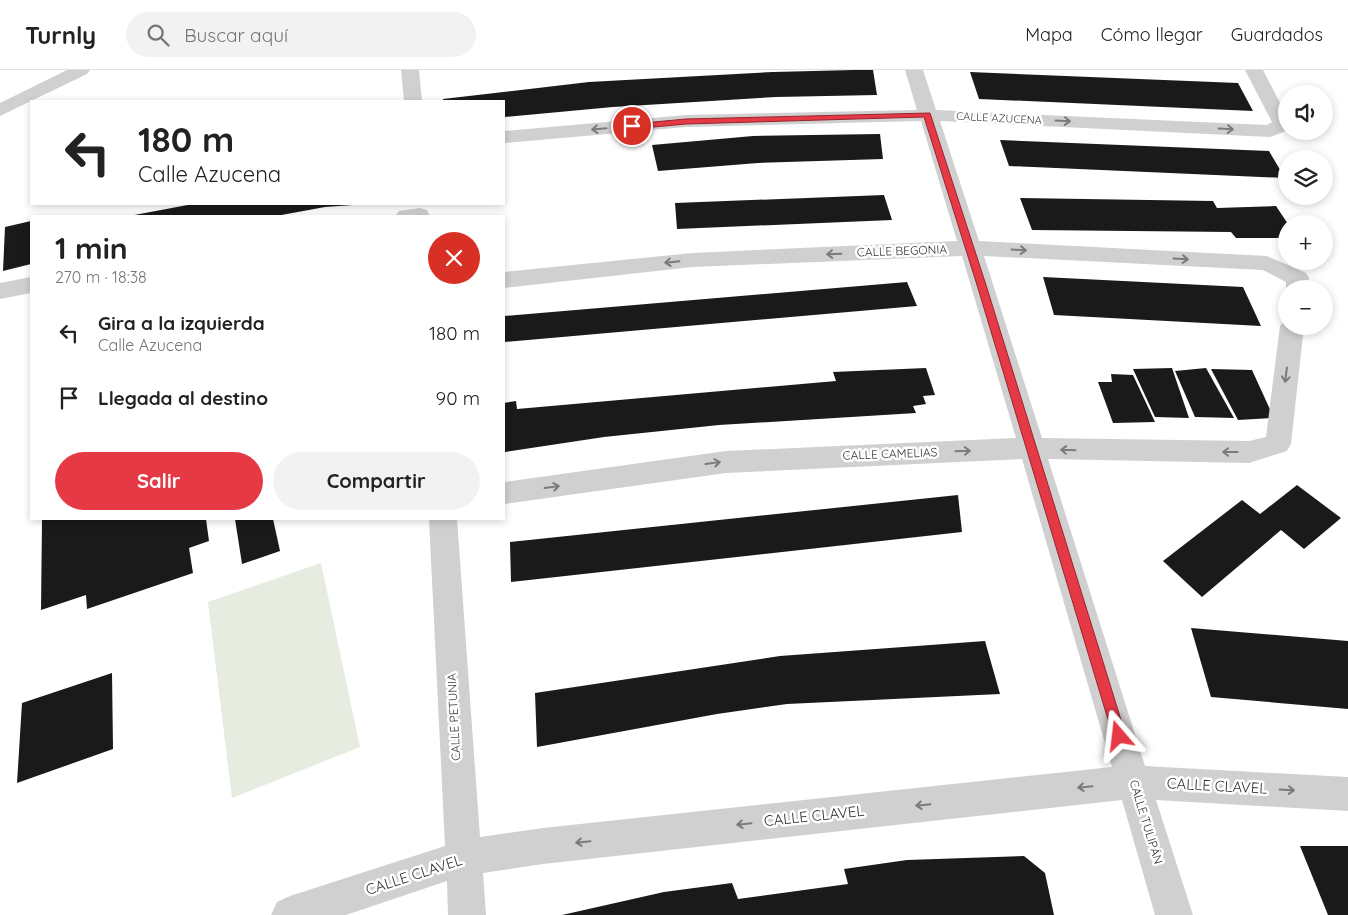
<!DOCTYPE html>
<html lang="es">
<meta charset="utf-8">
<style>
:root{--surface:#fff;--page:#f2f2f2;--text:#222;--muted:#767676;--line:#e0e0e0;--accent:#e63946}
body{margin:0;font-family:Quicksand,sans-serif;background:var(--page);color:var(--text);height:100vh;display:flex;flex-direction:column;font-size:19px;white-space:nowrap}
*{box-sizing:border-box;margin:0}
p{font-size:16px;color:var(--muted)}
.icon{flex:none;width:28px;height:28px;fill:none;stroke:currentColor;stroke-width:2;stroke-linecap:round;stroke-linejoin:round}
.map{position:relative;flex:1;overflow:hidden}
.side{position:absolute;left:30px;top:145px;width:475px;height:305px;display:flex;flex-direction:column;background:var(--surface);border-radius:0px;box-shadow:0 2px 8px #0003}
.side>*{flex:none}
.top-card{position:absolute;left:30px;top:30px;width:475px;height:105px;border-radius:0px;box-shadow:0 2px 8px #0003;background:#fff;color:var(--text);overflow:hidden}
.controls{position:absolute;left:1278px;top:15px;display:grid;gap:10px}
.controls a{display:grid;place-items:center;width:55px;height:55px;border-radius:50%;background:var(--surface);box-shadow:0 2px 8px #0003;font-size:25px}
.pin{position:absolute;display:grid;place-items:center;width:42px;height:42px;color:#fff;margin:-21px;border:2px solid #fff;border-radius:50%;box-shadow:0 1px 5px #0007}
.me{position:absolute;width:55px;margin:-28px;rotate:343deg;stroke-linejoin:round;filter:drop-shadow(0 0 4px #0008)}
.turn{display:flex;align-items:center;gap:18px;height:105px;padding:0 25px;font-size:22px}
.turn .icon{width:65px;height:65px;stroke-width:2.5}
.turn b{display:block;font-size:35px;line-height:42px}
.round{display:grid;place-items:center;flex:none;width:52px;height:52px;border-radius:26px;background:var(--page)}
.summary{display:flex;align-items:center;justify-content:space-between;height:85px;padding:0 25px}
h1{font-size:30px;font-weight:700;line-height:38px}
.primary-button{display:flex;gap:10px;margin-top:auto;padding:10px 25px}
.primary-button a{flex:1;height:58px;border-radius:30px;background:var(--accent);color:#fff;font-size:20px;font-weight:700;line-height:58px;text-align:center}
.primary-button a+a{background:var(--page);color:var(--text)}
ul{padding:0;list-style:none}
li{display:flex;align-items:center;gap:15px;height:65px;padding:0 25px}
li div{flex:1}
li b{display:block;font-size:19px}
li em{font-style:normal}
header{display:flex;align-items:center;gap:30px;box-sizing:border-box;height:70px;padding:0 25px;background:var(--surface);border-bottom:1px solid var(--line)}
header strong{font-size:24px}
nav{display:flex;gap:28px;margin-inline-start:auto;font-size:18px}
.search{width:350px;height:45px;background:var(--page);display:flex;align-items:center;gap:12px;box-sizing:border-box;padding:0 18px;border-radius:28px;color:var(--muted);font-size:19px}
.map>svg:first-child{display:block}
.green{fill:#e6ecdf}
.building{fill:#1a1a1a}
.lines{fill:none;stroke-linecap:round;stroke-linejoin:round}
.minor{fill:#d0d0d0;fill-rule:evenodd}
.oneway{stroke:#7a7a7a}
.route{fill:#e63946;stroke:#96252e}
.labels{text-anchor:middle;stroke-width:5;stroke-linejoin:round;paint-order:stroke}
.far-street-label{font-size:11px;fill:#333;stroke:#fff}
.street-label{font-size:12px;fill:#333;stroke:#fff}
.near-street-label{font-size:15px;fill:#333;stroke:#fff}
</style>
<header>
<strong>Turnly</strong>
<div class="search"><svg class="icon" aria-label="search" viewBox="0 0 24 24"><circle cx="10" cy="10" r="6"/><path d="M15 15l6 6"/></svg>Buscar aquí</div>
<nav><a>Mapa</a><a>Cómo llegar</a><a>Guardados</a></nav>
</header>
<div class="map">
<svg width="1348" height="845" viewBox="0 0 1348 845">
<rect width="100%" height="100%" fill="#fff"/>
<path class="green" d="M 321,493 L 360,677 L 232,728 L 208,532 Z"/>
<g class="building">
<path d="M 854,0 L 873,0 L 877,25 L 776,27 L 613,37 L 504,47 L 504,31 L 443,31 L 443,29 L 589,12 L 773,2 Z"/>
<path d="M 970,2 L 1238,13 L 1253,41 L 979,29 Z"/>
<path d="M 880,64 L 883,89 L 758,93 L 658,101 L 652,75 L 753,66 Z"/>
<path d="M 1000,70 L 1269,81 L 1285,108 L 1009,96 Z"/>
<path d="M 884,125 L 892,150 L 677,159 L 675,133 Z"/>
<path d="M 1020,128 L 1213,131 L 1217,138 L 1276,136 L 1288,154 L 1286,168 L 1236,168 L 1231,162 L 1032,160 Z"/>
<path d="M 193,134 L 352,134 L 353,135 L 325,137 L 276,146 L 129,146 Z"/>
<path d="M 31,151 L 31,194 L 3,201 L 5,157 Z"/>
<path d="M 1043,207 L 1243,217 L 1261,256 L 1054,245 Z"/>
<path d="M 907,212 L 917,236 L 504,272 L 504,246 Z"/>
<path d="M 926,298 L 935,325 L 923,326 L 926,334 L 913,336 L 916,343 L 719,355 L 604,367 L 505,382 L 504,333 L 516,331 L 517,339 L 836,311 L 833,302 Z"/>
<path d="M 1172,298 L 1189,348 L 1155,347 L 1133,299 Z"/>
<path d="M 1206,298 L 1234,348 L 1195,347 L 1175,301 Z"/>
<path d="M 1211,299 L 1252,300 L 1274,348 L 1238,350 Z"/>
<path d="M 1111,304 L 1133,305 L 1155,352 L 1113,353 L 1098,312 L 1112,312 Z"/>
<path d="M 1297,415 L 1341,448 L 1304,479 L 1281,460 L 1202,527 L 1163,491 L 1242,430 L 1260,444 Z"/>
<path d="M 958,425 L 962,462 L 511,512 L 510,472 Z"/>
<path d="M 42,449 L 206,449 L 209,471 L 189,478 L 193,503 L 87,539 L 86,525 L 41,540 Z"/>
<path d="M 235,449 L 273,449 L 280,481 L 242,494 Z"/>
<path d="M 1191,558 L 1348,571 L 1348,639 L 1211,627 Z"/>
<path d="M 985,571 L 1000,624 L 787,634 L 717,644 L 537,677 L 535,623 L 780,586 Z"/>
<path d="M 112,603 L 113,679 L 17,713 L 22,633 Z"/>
<path d="M 1300,776 L 1348,776 L 1348,845 L 1328,845 Z"/>
<path d="M 1024,786 L 1045,803 L 1054,845 L 562,845 L 664,822 L 732,813 L 738,829 L 848,814 L 844,799 L 907,790 Z"/>
</g>
<g class="lines">
<g class="minor">
<path d="M 67,0 L 90,0 L 87,4 L 0,46 L 0,33 Z"/>
<path d="M 401,0 L 419,0 L 422,31 L 404,31 Z"/>
<path d="M 905,0 L 923,0 L 936,40 L 1267,55 L 1272,52 L 1245,0 L 1263,0 L 1286,44 L 1286,61 L 1270,67 L 940,51 L 979,171 L 1267,186 L 1306,203 L 1309,208 L 1308,219 L 1286,220 L 1286,212 L 1263,200 L 984,186 L 1042,368 L 1249,371 L 1266,367 L 1280,256 L 1286,249 L 1286,256 L 1304,256 L 1291,374 L 1287,381 L 1249,393 L 1048,389 L 1145,696 L 1348,707 L 1348,741 L 1156,730 L 1193,845 L 1155,845 L 1122,730 L 543,794 L 483,803 L 486,845 L 448,845 L 447,811 L 346,845 L 271,845 L 277,832 L 290,826 L 445,776 L 429,449 L 457,449 L 480,767 L 543,758 L 1112,697 L 1022,389 L 726,403 L 504,434 L 504,412 L 726,381 L 1016,368 L 962,186 L 692,197 L 504,218 L 504,202 L 692,183 L 957,171 L 921,51 L 686,57 L 504,73 L 504,61 L 686,45 L 917,40 Z"/>
<path d="M 420,138 L 427,140 L 430,146 L 395,146 L 399,141 Z"/>
<path d="M 31,207 L 31,223 L 0,229 L 0,213 Z"/>
</g>
</g>
<defs><path id="oneway-shaft" d="M-6 0H5M1.5-3L5.5 0L1.5 3" fill="none" stroke-width="1.6" stroke-linecap="round" stroke-linejoin="round" transform="scale(1.25)"/></defs>
<g class="oneway">
<use href="#oneway-shaft" transform="translate(1063 51) rotate(3)"/>
<use href="#oneway-shaft" transform="translate(599 59) rotate(175)"/>
<use href="#oneway-shaft" transform="translate(1226 59) rotate(3)"/>
<use href="#oneway-shaft" transform="translate(1019 180) rotate(3)"/>
<use href="#oneway-shaft" transform="translate(834 184) rotate(178)"/>
<use href="#oneway-shaft" transform="translate(1181 189) rotate(3)"/>
<use href="#oneway-shaft" transform="translate(672 192) rotate(174)"/>
<use href="#oneway-shaft" transform="translate(1286 305) rotate(97)"/>
<use href="#oneway-shaft" transform="translate(1068 380) rotate(-178)"/>
<use href="#oneway-shaft" transform="translate(963 381) rotate(-2)"/>
<use href="#oneway-shaft" transform="translate(1230 382) rotate(-180)"/>
<use href="#oneway-shaft" transform="translate(713 393) rotate(-8)"/>
<use href="#oneway-shaft" transform="translate(552 417) rotate(-8)"/>
<use href="#oneway-shaft" transform="translate(1085 717) rotate(174)"/>
<use href="#oneway-shaft" transform="translate(1287 720) rotate(3)"/>
<use href="#oneway-shaft" transform="translate(923 735) rotate(174)"/>
<use href="#oneway-shaft" transform="translate(744 754) rotate(174)"/>
<use href="#oneway-shaft" transform="translate(583 772) rotate(174)"/>
</g>
<path class="route" d="M 930,43 L 986,215 L 1126,666 L 1124,671 L 1119,673 L 1115,671 L 1113,666 L 977,215 L 924,47 L 686,54 L 632,59 L 628,56 L 632,54 L 686,49 Z"/>
<g class="labels">
<g class="far-street-label">
<text transform="translate(999 48) rotate(3)" y="4">CALLE AZUCENA</text>
</g>
<g class="street-label">
<text transform="translate(902 181) rotate(-2)" y="4">CALLE BEGONIA</text>
<text transform="translate(890 384) rotate(-2)" y="4">CALLE CAMELIAS</text>
<text transform="translate(454 647) rotate(-93)" y="4">CALLE PETUNIA</text>
<text transform="translate(1146 752) rotate(73)" y="4">CALLE TULIPÁN</text>
</g>
<g class="near-street-label">
<text transform="translate(1217 716) rotate(3)" y="5">CALLE CLAVEL</text>
<text transform="translate(814 746) rotate(-6)" y="5">CALLE CLAVEL</text>
<text transform="translate(414 805) rotate(-18)" y="5">CALLE CLAVEL</text>
</g>
</g>
</svg>
<div class="controls">
<a><svg class="icon" aria-label="sound" viewBox="0 0 24 24"><path d="M4 9h4l5-4v14l-5-4H4zM17 9q2 3 0 6"/></svg></a>
<a><svg class="icon" aria-label="layers" viewBox="0 0 24 24"><path d="M12 4l9 5-9 5-9-5zM3 14l9 5 9-5"/></svg></a>
<a>+</a>
<a>−</a>
</div>
<div class="pin" style="left:632px;top:56px;background:#d93025"><svg class="icon" aria-label="arrive" viewBox="0 0 24 24"><path d="M6 21V4h12l-3 4 3 4H6"/></svg></div>
<svg class="me" style="left:1119px;top:666px" viewBox="-20 -20 40 40"><path d="M0-17L14 15 0 8-14 15z" fill="#e63946" stroke="#fff" stroke-width="4"/></svg>
<div class="top-card">
<div class="turn"><svg class="icon" aria-label="left" viewBox="0 0 24 24"><path d="M17 20v-9H6M10 6l-5 5 5 5"/></svg><div><b>180 m</b>Calle Azucena</div></div>
</div>
<section class="side">
<div class="summary"><div><h1>1 min</h1><p>270 m · 18:38</p></div><a class="round" style="background:#d93025;color:#fff"><svg class="icon" aria-label="close" viewBox="0 0 24 24"><path d="M6 6l12 12M18 6L6 18"/></svg></a></div>
<ul>
<li><svg class="icon" aria-label="left" viewBox="0 0 24 24"><path d="M17 20v-9H6M10 6l-5 5 5 5"/></svg><div><b>Gira a la izquierda</b><p>Calle Azucena</p></div><em>180 m</em></li>
<li><svg class="icon" aria-label="arrive" viewBox="0 0 24 24"><path d="M6 21V4h12l-3 4 3 4H6"/></svg><div><b>Llegada al destino</b></div><em>90 m</em></li>
</ul>
<div class="primary-button"><a>Salir</a><a>Compartir</a></div>
</section>
</div>
